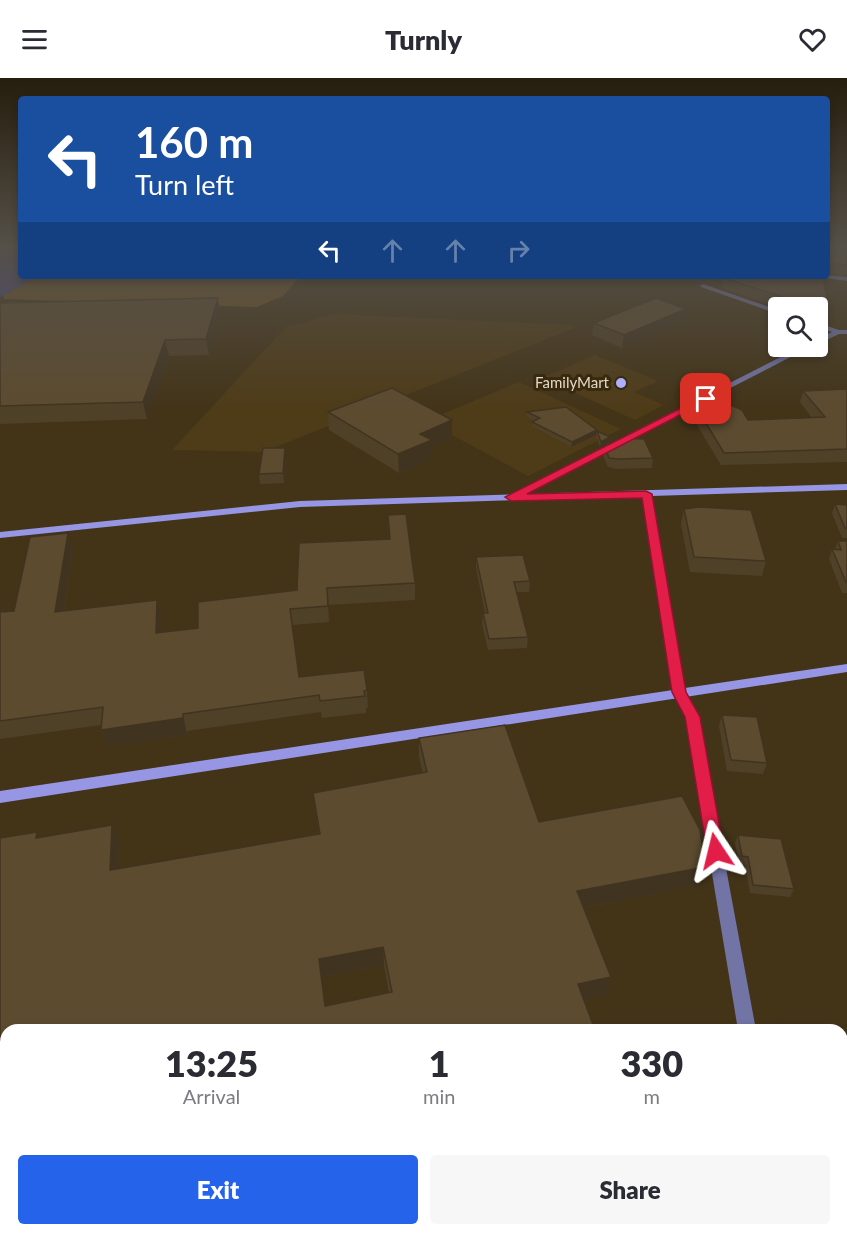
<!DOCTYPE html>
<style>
:root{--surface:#fff;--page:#f7f7f7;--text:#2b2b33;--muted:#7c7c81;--accent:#2563eb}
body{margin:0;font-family:Lato,sans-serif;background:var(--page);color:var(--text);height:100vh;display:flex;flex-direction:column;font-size:22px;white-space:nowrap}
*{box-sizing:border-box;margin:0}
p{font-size:20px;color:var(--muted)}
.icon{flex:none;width:33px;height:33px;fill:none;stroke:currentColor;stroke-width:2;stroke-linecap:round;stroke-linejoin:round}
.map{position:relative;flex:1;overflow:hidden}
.sheet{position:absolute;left:0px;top:946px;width:848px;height:212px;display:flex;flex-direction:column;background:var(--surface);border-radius:18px 18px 0 0;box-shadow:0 3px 9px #0003}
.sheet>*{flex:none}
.guide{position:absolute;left:18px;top:18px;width:812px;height:183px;border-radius:6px;box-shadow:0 3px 9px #0003;background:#1a4fa0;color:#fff;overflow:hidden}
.tools{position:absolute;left:768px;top:219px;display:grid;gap:12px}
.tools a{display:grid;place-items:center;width:60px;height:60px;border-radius:6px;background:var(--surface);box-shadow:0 3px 9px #0003;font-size:30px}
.pin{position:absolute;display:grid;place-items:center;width:51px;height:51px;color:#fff;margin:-26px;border-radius:12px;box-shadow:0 3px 9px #0006}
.me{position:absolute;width:66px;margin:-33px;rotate:350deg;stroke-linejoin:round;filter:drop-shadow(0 0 4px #0008)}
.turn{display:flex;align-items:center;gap:21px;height:126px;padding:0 18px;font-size:27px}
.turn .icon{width:78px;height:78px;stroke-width:2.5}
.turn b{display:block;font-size:42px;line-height:51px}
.lanes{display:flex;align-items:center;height:57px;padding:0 18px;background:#0003;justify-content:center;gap:30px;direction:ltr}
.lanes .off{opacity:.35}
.eta{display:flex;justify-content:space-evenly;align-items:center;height:102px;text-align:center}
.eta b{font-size:36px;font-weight:800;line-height:42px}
.action{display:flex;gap:12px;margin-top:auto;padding:12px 18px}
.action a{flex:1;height:69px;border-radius:6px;background:var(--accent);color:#fff;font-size:24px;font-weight:800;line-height:69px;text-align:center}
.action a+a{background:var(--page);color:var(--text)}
header{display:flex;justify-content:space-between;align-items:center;height:78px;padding:0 18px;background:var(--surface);font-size:27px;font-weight:800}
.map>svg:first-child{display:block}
.built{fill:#4e3b18}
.green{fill:#6d5221}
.water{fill:#484587}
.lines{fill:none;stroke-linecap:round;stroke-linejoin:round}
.street{fill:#7374a6;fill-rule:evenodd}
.secondary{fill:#9696e4;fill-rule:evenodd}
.wall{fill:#4f4028;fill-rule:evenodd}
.shaded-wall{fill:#403421}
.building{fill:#5c4b2f;stroke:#403421;stroke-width:1.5;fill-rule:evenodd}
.route{fill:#e11d48;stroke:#92132f;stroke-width:1.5}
.poi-dot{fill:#aeaefb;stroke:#392a0e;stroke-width:2}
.labels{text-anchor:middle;stroke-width:6;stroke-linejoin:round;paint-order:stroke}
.far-poi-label{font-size:15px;fill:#e2d8c8;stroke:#392a0e;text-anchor:end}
</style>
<header><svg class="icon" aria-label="menu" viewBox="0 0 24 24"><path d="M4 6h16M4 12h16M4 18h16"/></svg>Turnly<svg class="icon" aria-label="heart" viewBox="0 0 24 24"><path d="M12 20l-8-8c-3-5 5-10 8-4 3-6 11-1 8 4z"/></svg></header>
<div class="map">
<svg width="847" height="1157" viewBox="0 0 847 1157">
<rect width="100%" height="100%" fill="#433418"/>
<g class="built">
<path d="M 336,236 L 569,247 L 577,249 L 263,374 L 172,372 L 286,249 Z"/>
<path d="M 595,277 L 658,303 L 634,314 L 664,327 L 635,342 L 542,300 Z"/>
<path d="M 519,304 L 621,351 L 528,398 L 426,343 Z"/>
</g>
<path class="green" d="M 39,198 L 301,198 L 283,218 L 257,229 L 3,221 L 4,217 Z"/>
<path class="water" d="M 0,169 L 21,169 L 21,198 L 39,198 L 0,219 Z"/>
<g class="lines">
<g class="street">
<path d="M 826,197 L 847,199 L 847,203 L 811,198 Z"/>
<path d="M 703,206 L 778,232 L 778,236 L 701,209 L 700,208 Z"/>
<path d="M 818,245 L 839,252 L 847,252 L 847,256 L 839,256 L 818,266 L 818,261 L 832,254 L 818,249 Z"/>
<path d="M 802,268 L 812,268 L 514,421 L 511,422 L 506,419 Z"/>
<path d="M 679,609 L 683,610 L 698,639 L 756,952 L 738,952 L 686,639 L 673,613 Z"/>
<rect x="761" y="1152" width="20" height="5"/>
</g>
<path class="secondary" d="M 847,406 L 847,412 L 651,418 L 685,610 L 847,586 L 847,594 L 0,725 L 0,713 L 673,612 L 642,418 L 300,429 L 0,460 L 0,454 L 300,423 Z"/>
</g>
<g class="wall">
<path d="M 826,169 L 847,169 L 847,197 L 826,195 Z"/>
<path d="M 728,198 L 823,198 L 829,234 L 825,244 L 818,242 L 818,230 L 781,230 L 721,210 L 724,200 Z"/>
<path d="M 0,225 L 220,235 L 209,277 L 169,278 L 147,341 L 0,346 Z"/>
<path d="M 684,243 L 622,270 L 592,257 L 594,245 Z"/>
<path d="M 803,313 L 847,313 L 847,384 L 721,387 L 692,339 L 695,327 L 748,342 L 812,340 L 800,324 Z"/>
<path d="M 328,334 L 452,342 L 452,360 L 432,369 L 432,381 L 399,395 L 329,352 Z"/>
<path d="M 527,334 L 597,353 L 610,359 L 609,364 L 600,369 L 596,357 L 571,369 L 532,348 L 532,344 L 535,343 L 527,339 Z"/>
<path d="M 605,368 L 653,380 L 652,390 L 617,391 L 608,389 L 603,378 Z"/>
<path d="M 286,379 L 284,405 L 260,406 L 259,396 Z"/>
<path d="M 835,426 L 847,427 L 847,460 L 842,460 L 832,435 Z"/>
<path d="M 684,431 L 766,483 L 762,498 L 690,494 L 681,446 Z"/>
<path d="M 388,437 L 415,505 L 415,522 L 328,527 L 329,544 L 292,547 L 299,599 L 367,612 L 368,629 L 366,630 L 366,635 L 322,640 L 321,634 L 187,653 L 187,657 L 107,669 L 101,652 L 101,647 L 0,661 L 0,534 L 14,533 L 73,472 L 64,533 L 161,539 L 161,554 L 198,550 L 297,512 L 389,461 Z"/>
<path d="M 838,463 L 847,463 L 847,515 L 842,515 L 829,481 L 832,471 L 835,471 Z"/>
<path d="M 476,479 L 530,503 L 529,514 L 517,514 L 528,559 L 527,570 L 488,572 L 482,546 L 483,535 L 485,535 L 476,490 Z"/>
<path d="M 722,637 L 767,685 L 763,696 L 727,693 L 719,648 Z"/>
<path d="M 419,660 L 539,744 L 705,789 L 699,807 L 584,830 L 606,917 L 6,952 L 6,1152 L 187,1152 L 188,1157 L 3,1157 L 4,1141 L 0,1142 L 0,760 L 39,759 L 119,766 L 118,791 L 319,756 L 313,715 L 423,695 L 419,679 ZM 384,887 L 389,915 L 325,928 L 321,899 Z"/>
<path d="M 738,757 L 794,811 L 790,819 L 750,815 L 745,787 L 739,787 L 735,765 Z"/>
<path d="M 779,946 L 847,953 L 847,1082 L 842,1081 L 842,952 L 775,952 Z"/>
</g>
<g class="shaded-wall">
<path d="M 218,220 L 220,235 L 209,277 L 206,261 Z"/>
<path d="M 686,231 L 684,243 L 622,270 L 624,257 Z"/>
<path d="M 165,262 L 169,278 L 147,341 L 143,324 Z"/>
<path d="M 452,342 L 452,360 L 432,369 L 432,381 L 399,395 L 398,376 L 420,356 Z"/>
<path d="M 597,353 L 596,357 L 571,369 L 572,364 Z"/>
<path d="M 610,359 L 609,364 L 600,369 L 601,364 Z"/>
<path d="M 285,370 L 286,379 L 284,405 L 283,395 Z"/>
<path d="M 68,455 L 73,472 L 61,551 L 55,534 Z"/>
<path d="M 157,522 L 161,539 L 161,572 L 156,555 Z"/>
<path d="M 183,636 L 187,657 L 107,669 L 101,652 Z"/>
<path d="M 112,747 L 119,766 L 117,811 L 110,792 Z"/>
<path d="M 705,789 L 699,807 L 573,832 L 577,813 Z"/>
<path d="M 383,869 L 384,887 L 321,899 L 319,881 Z"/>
<path d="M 611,899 L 606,917 L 574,924 L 578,906 Z"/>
<path d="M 6,1124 L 6,1141 L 0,1142 L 0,1125 Z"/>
<path d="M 180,1152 L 187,1152 L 188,1157 L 180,1157 Z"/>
</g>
<g class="building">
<path d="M 826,169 L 847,169 L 847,187 L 826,185 Z"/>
<path d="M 728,198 L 823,198 L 829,234 L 724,200 Z"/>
<path d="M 218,220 L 206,261 L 165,262 L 143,324 L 0,328 L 0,225 Z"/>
<path d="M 656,220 L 686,231 L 624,257 L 594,245 Z"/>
<path d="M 392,310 L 452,342 L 420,356 L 432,362 L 398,376 L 328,334 Z"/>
<path d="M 846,311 L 847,313 L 847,371 L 724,375 L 695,327 L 712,319 L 742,332 L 748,342 L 825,339 L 803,313 Z"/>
<path d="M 566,329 L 597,352 L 572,364 L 532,344 L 540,340 L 527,334 Z"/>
<path d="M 597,353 L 610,359 L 601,364 Z"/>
<path d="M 621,360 L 644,361 L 653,380 L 619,381 L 609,380 L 605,368 Z"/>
<path d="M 263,370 L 285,370 L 283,395 L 259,396 Z"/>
<path d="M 835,426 L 847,427 L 847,450 L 845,450 Z"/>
<path d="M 700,429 L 751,432 L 766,483 L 694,479 L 684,431 Z"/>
<path d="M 406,436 L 415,505 L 327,510 L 328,528 L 290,531 L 299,599 L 364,592 L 367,612 L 364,613 L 365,618 L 320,623 L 319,617 L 183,636 L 183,640 L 101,652 L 103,629 L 0,643 L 0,534 L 14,533 L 30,459 L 68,455 L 55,534 L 157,522 L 156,555 L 198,550 L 198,524 L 297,512 L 299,465 L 390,461 L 388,437 Z"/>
<path d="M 838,463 L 847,463 L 847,505 L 846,504 L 832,471 L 841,472 Z"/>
<path d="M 523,477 L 530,503 L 514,504 L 528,559 L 489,561 L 483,535 L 488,535 L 476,479 Z"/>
<path d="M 722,637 L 757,639 L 767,685 L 731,682 Z"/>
<path d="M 505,647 L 539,744 L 682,718 L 700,752 L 705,789 L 577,813 L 611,899 L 578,906 L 595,952 L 6,952 L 6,1124 L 0,1125 L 0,760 L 37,754 L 36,760 L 112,747 L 110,792 L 320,756 L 313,715 L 427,694 L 419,660 ZM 383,869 L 392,914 L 325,928 L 319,881 Z"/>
<path d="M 738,757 L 781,761 L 794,811 L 753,807 L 748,779 L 742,778 Z"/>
<path d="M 779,946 L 847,953 L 847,1068 L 842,1067 L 842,952 L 780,952 Z"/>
<path d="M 6,1128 L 6,1152 L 180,1152 L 180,1157 L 3,1157 Z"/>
</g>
<linearGradient id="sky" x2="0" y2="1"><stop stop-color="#251d0d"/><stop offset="0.51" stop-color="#555048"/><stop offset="1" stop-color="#555048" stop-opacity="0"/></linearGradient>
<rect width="847" height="331" fill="url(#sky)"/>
<path class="route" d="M 703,319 L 711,321 L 527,416 L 646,413 L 652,416 L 686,614 L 700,639 L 724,773 L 722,778 L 710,778 L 707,773 L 685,639 L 672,614 L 642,420 L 511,423 L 505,419 Z"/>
<circle class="poi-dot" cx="621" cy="305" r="6"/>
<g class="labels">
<g class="far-poi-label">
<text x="609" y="310">FamilyMart</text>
</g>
</g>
</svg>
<div class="tools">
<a><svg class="icon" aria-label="search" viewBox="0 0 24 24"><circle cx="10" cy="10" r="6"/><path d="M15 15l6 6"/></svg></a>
</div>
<div class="pin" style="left:706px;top:321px;background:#d93025"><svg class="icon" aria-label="arrive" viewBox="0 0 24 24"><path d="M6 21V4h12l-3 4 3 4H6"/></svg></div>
<svg class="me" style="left:716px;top:773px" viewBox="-20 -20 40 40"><path d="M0-17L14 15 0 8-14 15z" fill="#e11d48" stroke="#fff" stroke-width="4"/></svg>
<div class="guide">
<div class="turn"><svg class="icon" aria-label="left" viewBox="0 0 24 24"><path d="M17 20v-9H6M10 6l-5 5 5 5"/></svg><div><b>160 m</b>Turn left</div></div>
<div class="lanes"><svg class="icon" aria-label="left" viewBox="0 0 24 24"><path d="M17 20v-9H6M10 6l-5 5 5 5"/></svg><svg class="icon off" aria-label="ahead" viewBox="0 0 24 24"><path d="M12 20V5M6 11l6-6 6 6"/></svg><svg class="icon off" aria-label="ahead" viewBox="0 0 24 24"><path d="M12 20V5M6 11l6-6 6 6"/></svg><svg class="icon off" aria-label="right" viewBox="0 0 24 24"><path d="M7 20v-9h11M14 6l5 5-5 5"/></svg></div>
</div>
<section class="sheet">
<div class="eta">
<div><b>13:25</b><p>Arrival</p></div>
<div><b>1</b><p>min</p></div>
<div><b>330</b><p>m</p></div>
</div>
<div class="action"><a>Exit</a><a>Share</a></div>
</section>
</div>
